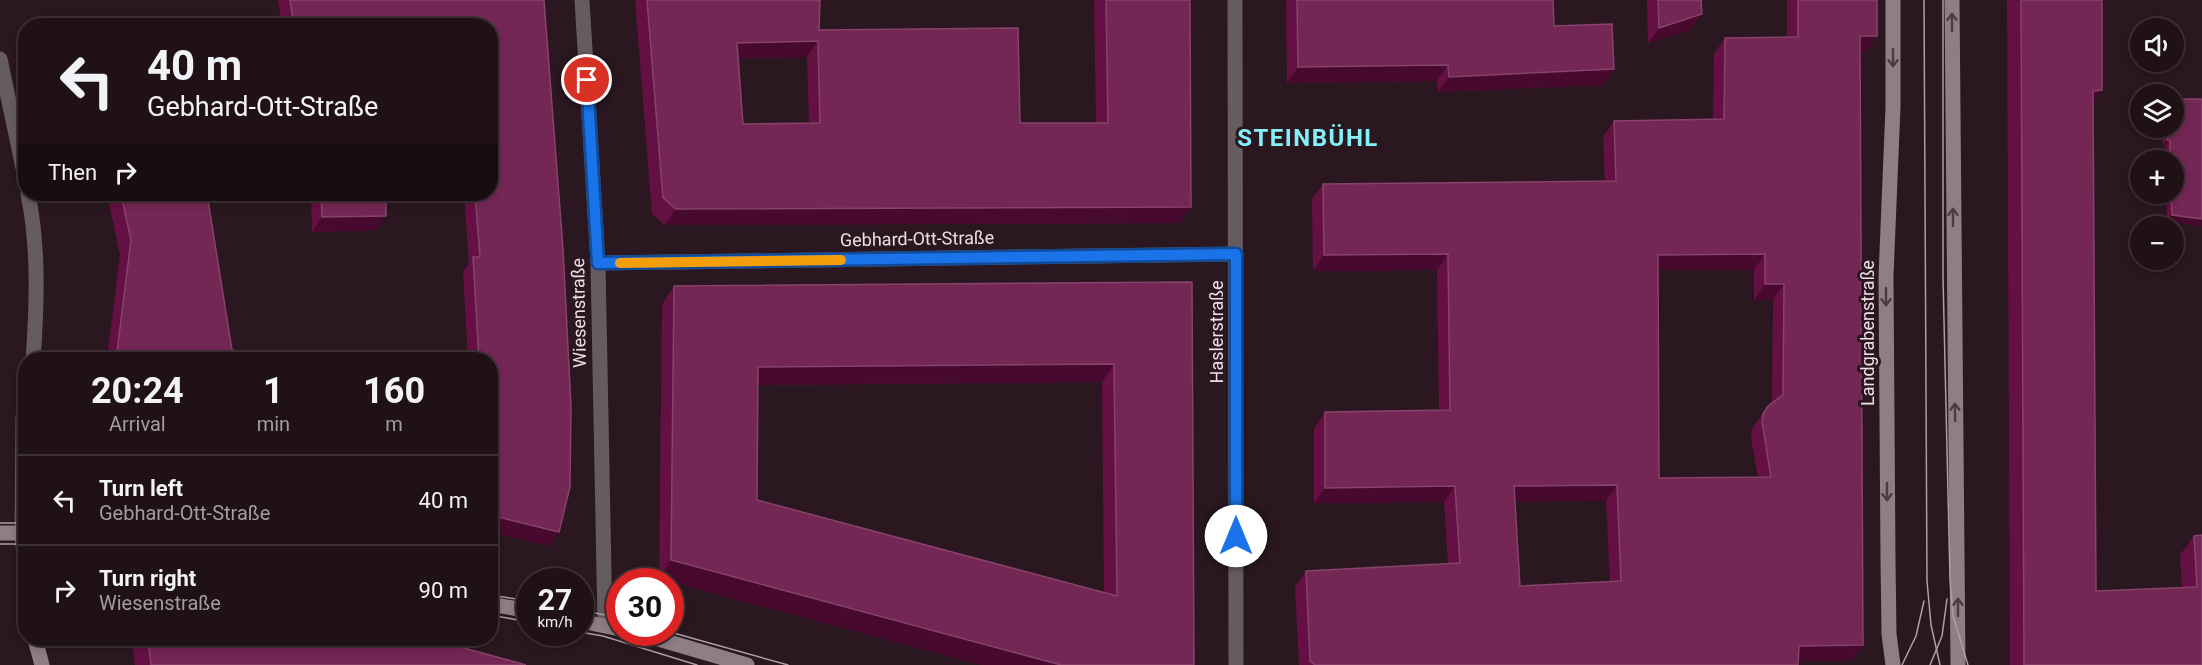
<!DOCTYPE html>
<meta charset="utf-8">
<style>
:root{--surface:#201117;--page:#281a20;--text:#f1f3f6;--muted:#a29da1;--line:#3d3136}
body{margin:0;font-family:Roboto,sans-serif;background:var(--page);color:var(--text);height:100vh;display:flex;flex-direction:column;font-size:22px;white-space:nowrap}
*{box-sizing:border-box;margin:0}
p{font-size:20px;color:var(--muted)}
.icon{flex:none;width:33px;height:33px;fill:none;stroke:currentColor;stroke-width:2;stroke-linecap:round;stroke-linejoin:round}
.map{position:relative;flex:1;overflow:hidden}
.side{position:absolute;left:18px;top:352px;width:480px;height:294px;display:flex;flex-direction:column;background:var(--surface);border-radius:24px;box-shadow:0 3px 9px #0003,0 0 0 2px var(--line)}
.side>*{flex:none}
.guide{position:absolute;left:18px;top:18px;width:480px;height:183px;border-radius:24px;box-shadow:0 3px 9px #0003,0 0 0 2px var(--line);background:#201117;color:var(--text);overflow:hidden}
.buttons{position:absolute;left:2130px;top:18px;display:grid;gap:12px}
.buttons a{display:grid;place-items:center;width:54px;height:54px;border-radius:50%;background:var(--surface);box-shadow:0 3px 9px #0003,0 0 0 2px var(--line);font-size:30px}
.speed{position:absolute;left:516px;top:568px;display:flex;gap:12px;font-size:30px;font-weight:700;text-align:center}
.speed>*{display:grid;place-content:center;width:78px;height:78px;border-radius:50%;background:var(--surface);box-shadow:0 3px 9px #0003,0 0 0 2px var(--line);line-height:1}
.speed small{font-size:15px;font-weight:400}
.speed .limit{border:9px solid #d22;background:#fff;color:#111}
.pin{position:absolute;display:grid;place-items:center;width:51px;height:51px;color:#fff;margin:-26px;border:3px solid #fff;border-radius:50%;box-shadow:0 2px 6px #0007}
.me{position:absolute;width:66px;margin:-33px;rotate:0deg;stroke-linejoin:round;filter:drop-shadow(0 0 4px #0008)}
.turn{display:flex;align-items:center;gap:21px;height:126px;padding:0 30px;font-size:27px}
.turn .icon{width:78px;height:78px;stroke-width:2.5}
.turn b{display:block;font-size:42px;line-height:51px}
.then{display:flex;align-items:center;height:57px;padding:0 30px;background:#0003;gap:12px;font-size:22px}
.eta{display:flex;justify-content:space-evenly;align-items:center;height:102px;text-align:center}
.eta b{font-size:36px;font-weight:700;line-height:42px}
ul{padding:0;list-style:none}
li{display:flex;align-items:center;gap:18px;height:90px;padding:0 30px;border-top:2px solid var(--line)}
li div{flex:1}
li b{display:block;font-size:22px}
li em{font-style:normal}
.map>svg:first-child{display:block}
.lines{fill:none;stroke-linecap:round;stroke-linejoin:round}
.street{stroke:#665b5f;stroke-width:15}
.secondary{stroke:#8f7e85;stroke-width:15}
.tram{stroke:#ae9ea5;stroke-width:1.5}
.wall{fill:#651043;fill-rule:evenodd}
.shaded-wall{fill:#47092d}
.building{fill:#742655;stroke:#87436b;stroke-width:1.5;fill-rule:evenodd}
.oneway{stroke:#4d3b43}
.route-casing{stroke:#114b97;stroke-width:15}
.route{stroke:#1a73e8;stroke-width:10}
.slow{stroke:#f59e0b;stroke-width:10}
.labels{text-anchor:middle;stroke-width:6;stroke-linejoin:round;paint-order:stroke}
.street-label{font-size:18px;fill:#eddfe5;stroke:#2a171f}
.district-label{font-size:24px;font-weight:bold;letter-spacing:1.5px;fill:#84f0f8;stroke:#2a171f}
</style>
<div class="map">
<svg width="2202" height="665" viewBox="0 0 2202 665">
<rect width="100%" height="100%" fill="#2a171f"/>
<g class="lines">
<g class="street">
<path d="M 582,0 L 598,263 L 605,625"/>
<path d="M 1235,0 L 1236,665"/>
<path d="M 0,59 L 26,182"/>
<path d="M 28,194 C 39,248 37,305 33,360"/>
<path d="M 598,263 L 1236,254"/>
<path d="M 22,533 L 23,418 L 26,405"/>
</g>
<g class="secondary">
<path d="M 1952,0 L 1958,665"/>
<path d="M 0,533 L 26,533"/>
<path d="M 22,533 L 26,575"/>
<path d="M 490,604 L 530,611"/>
<path d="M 580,621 L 620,629"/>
<path d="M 638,633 L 747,665"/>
<path d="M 35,639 L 42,665"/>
<path d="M 1893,665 L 1889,634 L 1888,560 L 1886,276 L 1893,107 L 1893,0"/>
</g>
<g class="tram">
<path d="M 1924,0 L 1927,581 L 1931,625 L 1940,665"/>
<path d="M 1943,0 L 1943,277 L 1950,579 L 1953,616 L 1968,665"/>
<path d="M 0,523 L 26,523"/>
<path d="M 0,544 L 26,544"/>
<path d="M 490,595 L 530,601"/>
<path d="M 580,610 L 620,618"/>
<path d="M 490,615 L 530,622"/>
<path d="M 580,632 L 603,636 L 697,665"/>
<path d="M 670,632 L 788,665"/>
<path d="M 1902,665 L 1916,636 L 1924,601"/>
<path d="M 1930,665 L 1942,636 L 1947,599"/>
</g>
</g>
<g class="wall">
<path d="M 278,0 L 544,0 L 549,546 L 490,360 L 468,360 L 463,272 L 469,263 L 464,194 L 490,194 L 490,26 L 282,26 Z"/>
<path d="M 635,0 L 820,0 L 819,30 L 1020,123 L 1096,123 L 1094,0 L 1190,0 L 1180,223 L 665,225 L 652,214 ZM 807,57 L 809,124 L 743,124 L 738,58 Z"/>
<path d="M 1286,0 L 1553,0 L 1554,26 L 1614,69 L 1603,85 L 1438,92 L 1437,81 L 1287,83 Z"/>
<path d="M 1647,0 L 1701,0 L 1691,29 L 1648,43 Z"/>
<path d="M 1787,0 L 1877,0 L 1877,36 L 1866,52 L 1860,52 L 1863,645 L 1852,660 L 1798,661 L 1798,665 L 1299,665 L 1295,587 L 1306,571 L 1448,564 L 1444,502 L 1314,503 L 1314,428 L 1325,412 L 1439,411 L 1437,270 L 1313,271 L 1312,199 L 1323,184 L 1605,182 L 1603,137 L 1614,121 L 1713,119 L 1714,54 L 1725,38 L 1787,37 ZM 1658,270 L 1754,270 L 1754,300 L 1773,300 L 1772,403 L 1768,406 L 1752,429 L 1751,438 L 1758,477 L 1659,478 ZM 1515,501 L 1606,501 L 1610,582 L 1520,586 Z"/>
<path d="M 2007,0 L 2102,0 L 2102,90 L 2093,103 L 2096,591 L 2182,588 L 2180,555 L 2194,536 L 2202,665 L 2010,665 Z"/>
<path d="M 2162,128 L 2174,128 L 2202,226 L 2167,221 L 2166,194 L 2174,194 L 2174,160 L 2166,160 L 2165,146 L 2163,146 Z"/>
<path d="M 107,194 L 207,194 L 232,350 L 257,360 L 107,360 L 120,255 Z"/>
<path d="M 311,194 L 386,194 L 376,230 L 312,232 Z"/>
<path d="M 1192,282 L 1194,665 L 659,579 L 662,305 L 674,286 ZM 1102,382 L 1104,593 L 757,500 L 758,385 Z"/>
<path d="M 131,639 L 431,639 L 526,665 L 135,665 Z"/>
</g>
<g class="shaded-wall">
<path d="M 1702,14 L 1691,29 L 1648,43 L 1659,28 Z"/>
<path d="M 1860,36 L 1877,36 L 1866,52 L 1849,52 Z"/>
<path d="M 818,41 L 807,57 L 726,58 L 737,43 Z"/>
<path d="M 1448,65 L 1437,81 L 1287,83 L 1298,67 Z"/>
<path d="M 1614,69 L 1603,85 L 1438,92 L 1449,77 Z"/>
<path d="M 2102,90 L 2089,110 L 2093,91 Z"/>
<path d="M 2167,140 L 2170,140 L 2165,146 L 2163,146 Z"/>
<path d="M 1191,207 L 1180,223 L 665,225 L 676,209 Z"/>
<path d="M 2172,215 L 2202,219 L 2202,226 L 2167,221 Z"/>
<path d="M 386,216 L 376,230 L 312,232 L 322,217 Z"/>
<path d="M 1448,254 L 1437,270 L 1313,271 L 1324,255 Z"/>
<path d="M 1765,254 L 1754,270 L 1647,270 L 1658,255 Z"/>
<path d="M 1765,284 L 1784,284 L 1773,300 L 1754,300 Z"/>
<path d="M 1114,364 L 1102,382 L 746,385 L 758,367 Z"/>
<path d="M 1617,485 L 1606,501 L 1503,502 L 1514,486 Z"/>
<path d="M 1455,486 L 1444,502 L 1314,503 L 1325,488 Z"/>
<path d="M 490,515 L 559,532 L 549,546 L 490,532 Z"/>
<path d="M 671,560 L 1061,665 L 981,665 L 659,579 Z"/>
<path d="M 1863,645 L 1852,660 L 1788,661 L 1799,646 Z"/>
</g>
<g class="building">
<path d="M 290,0 L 544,0 L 563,249 L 571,407 L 570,487 L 559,532 L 490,515 L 490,360 L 479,360 L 473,257 L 480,257 L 475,194 L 490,194 L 490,26 L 294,26 Z"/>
<path d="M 647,0 L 820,0 L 819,30 L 1018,28 L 1020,123 L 1108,123 L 1106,0 L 1190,0 L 1191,207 L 676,209 L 663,198 ZM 818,41 L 820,123 L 743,124 L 737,43 Z"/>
<path d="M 1297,0 L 1553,0 L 1554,26 L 1612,24 L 1614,69 L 1449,77 L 1448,65 L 1298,67 Z"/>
<path d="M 1658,0 L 1701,0 L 1702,14 L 1659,28 Z"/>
<path d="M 1798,0 L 1877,0 L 1877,36 L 1860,36 L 1863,645 L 1799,646 L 1798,665 L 1315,665 L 1310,661 L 1306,571 L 1460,563 L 1455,486 L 1325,488 L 1325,412 L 1450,410 L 1448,254 L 1324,255 L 1323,184 L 1616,181 L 1614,121 L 1724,119 L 1725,38 L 1798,37 ZM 1765,254 L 1765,284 L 1784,284 L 1783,395 L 1768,406 L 1763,414 L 1762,422 L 1771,477 L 1659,478 L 1658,255 ZM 1617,485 L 1621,581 L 1520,586 L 1514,486 Z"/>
<path d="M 2021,0 L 2102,0 L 2102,90 L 2093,91 L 2096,591 L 2197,587 L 2194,536 L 2202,535 L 2202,665 L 2024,665 Z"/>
<path d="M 2174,99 L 2202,99 L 2202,219 L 2172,215 L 2171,194 L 2174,194 L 2174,160 L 2170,160 L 2170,140 L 2167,140 L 2167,128 L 2174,128 Z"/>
<path d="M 121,194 L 207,194 L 232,350 L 257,356 L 257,360 L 116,360 L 131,240 Z"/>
<path d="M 321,194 L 386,194 L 386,216 L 322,217 Z"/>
<path d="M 1192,282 L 1194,665 L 1061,665 L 671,560 L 674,286 ZM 1114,364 L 1117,596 L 757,500 L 758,367 Z"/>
<path d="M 148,639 L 431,639 L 526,665 L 151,665 Z"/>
</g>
<defs><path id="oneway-shaft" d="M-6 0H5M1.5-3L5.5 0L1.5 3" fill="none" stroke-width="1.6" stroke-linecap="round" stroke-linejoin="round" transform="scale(1.5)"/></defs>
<g class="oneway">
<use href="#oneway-shaft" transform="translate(1952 22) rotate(-90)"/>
<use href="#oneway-shaft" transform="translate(1893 58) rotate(90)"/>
<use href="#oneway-shaft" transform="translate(1953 217) rotate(-90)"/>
<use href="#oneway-shaft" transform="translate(1886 297) rotate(90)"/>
<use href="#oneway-shaft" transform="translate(1955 412) rotate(-91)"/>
<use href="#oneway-shaft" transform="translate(1887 492) rotate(90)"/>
<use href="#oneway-shaft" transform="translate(1958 607) rotate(-90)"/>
</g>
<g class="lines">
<defs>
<path id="route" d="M 587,80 L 598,263 L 1236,254 L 1236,536"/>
</defs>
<use href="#route" class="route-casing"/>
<use href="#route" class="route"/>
<path class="slow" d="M 620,263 L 841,260"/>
</g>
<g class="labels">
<g class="street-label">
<text transform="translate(917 239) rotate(-1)" y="6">Gebhard-Ott-Straße</text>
<text transform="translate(579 313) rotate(-91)" y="6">Wiesenstraße</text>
<text transform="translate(1217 332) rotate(-90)" y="6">Haslerstraße</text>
<text transform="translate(1868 333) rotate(-90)" y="6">Landgrabenstraße</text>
</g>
<g class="district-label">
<text x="1308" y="146">STEINBÜHL</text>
</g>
</g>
</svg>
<div class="buttons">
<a><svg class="icon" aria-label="sound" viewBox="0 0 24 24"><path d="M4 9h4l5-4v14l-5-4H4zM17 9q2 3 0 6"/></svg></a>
<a><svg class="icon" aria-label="layers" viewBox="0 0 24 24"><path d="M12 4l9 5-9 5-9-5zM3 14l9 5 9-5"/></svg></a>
<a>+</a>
<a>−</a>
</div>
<div class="speed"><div>27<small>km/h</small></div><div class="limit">30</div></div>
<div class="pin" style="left:587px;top:80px;background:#d93025"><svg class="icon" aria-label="arrive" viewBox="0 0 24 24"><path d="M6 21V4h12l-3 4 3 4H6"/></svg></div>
<svg class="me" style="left:1236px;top:536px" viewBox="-20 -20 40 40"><circle r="19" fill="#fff"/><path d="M0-13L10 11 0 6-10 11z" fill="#1a73e8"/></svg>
<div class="guide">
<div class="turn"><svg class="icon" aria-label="left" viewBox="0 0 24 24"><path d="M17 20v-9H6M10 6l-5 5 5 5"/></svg><div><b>40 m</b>Gebhard-Ott-Straße</div></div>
<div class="then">Then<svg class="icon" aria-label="right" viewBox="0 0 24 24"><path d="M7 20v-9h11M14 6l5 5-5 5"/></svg></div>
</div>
<section class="side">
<div class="eta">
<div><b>20:24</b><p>Arrival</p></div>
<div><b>1</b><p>min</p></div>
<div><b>160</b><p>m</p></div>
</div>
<ul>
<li><svg class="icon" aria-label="left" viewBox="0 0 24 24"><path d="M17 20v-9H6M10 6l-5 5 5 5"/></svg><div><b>Turn left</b><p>Gebhard-Ott-Straße</p></div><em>40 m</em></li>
<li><svg class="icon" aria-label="right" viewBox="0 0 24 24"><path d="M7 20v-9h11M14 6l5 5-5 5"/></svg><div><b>Turn right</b><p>Wiesenstraße</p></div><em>90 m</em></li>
</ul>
</section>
</div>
